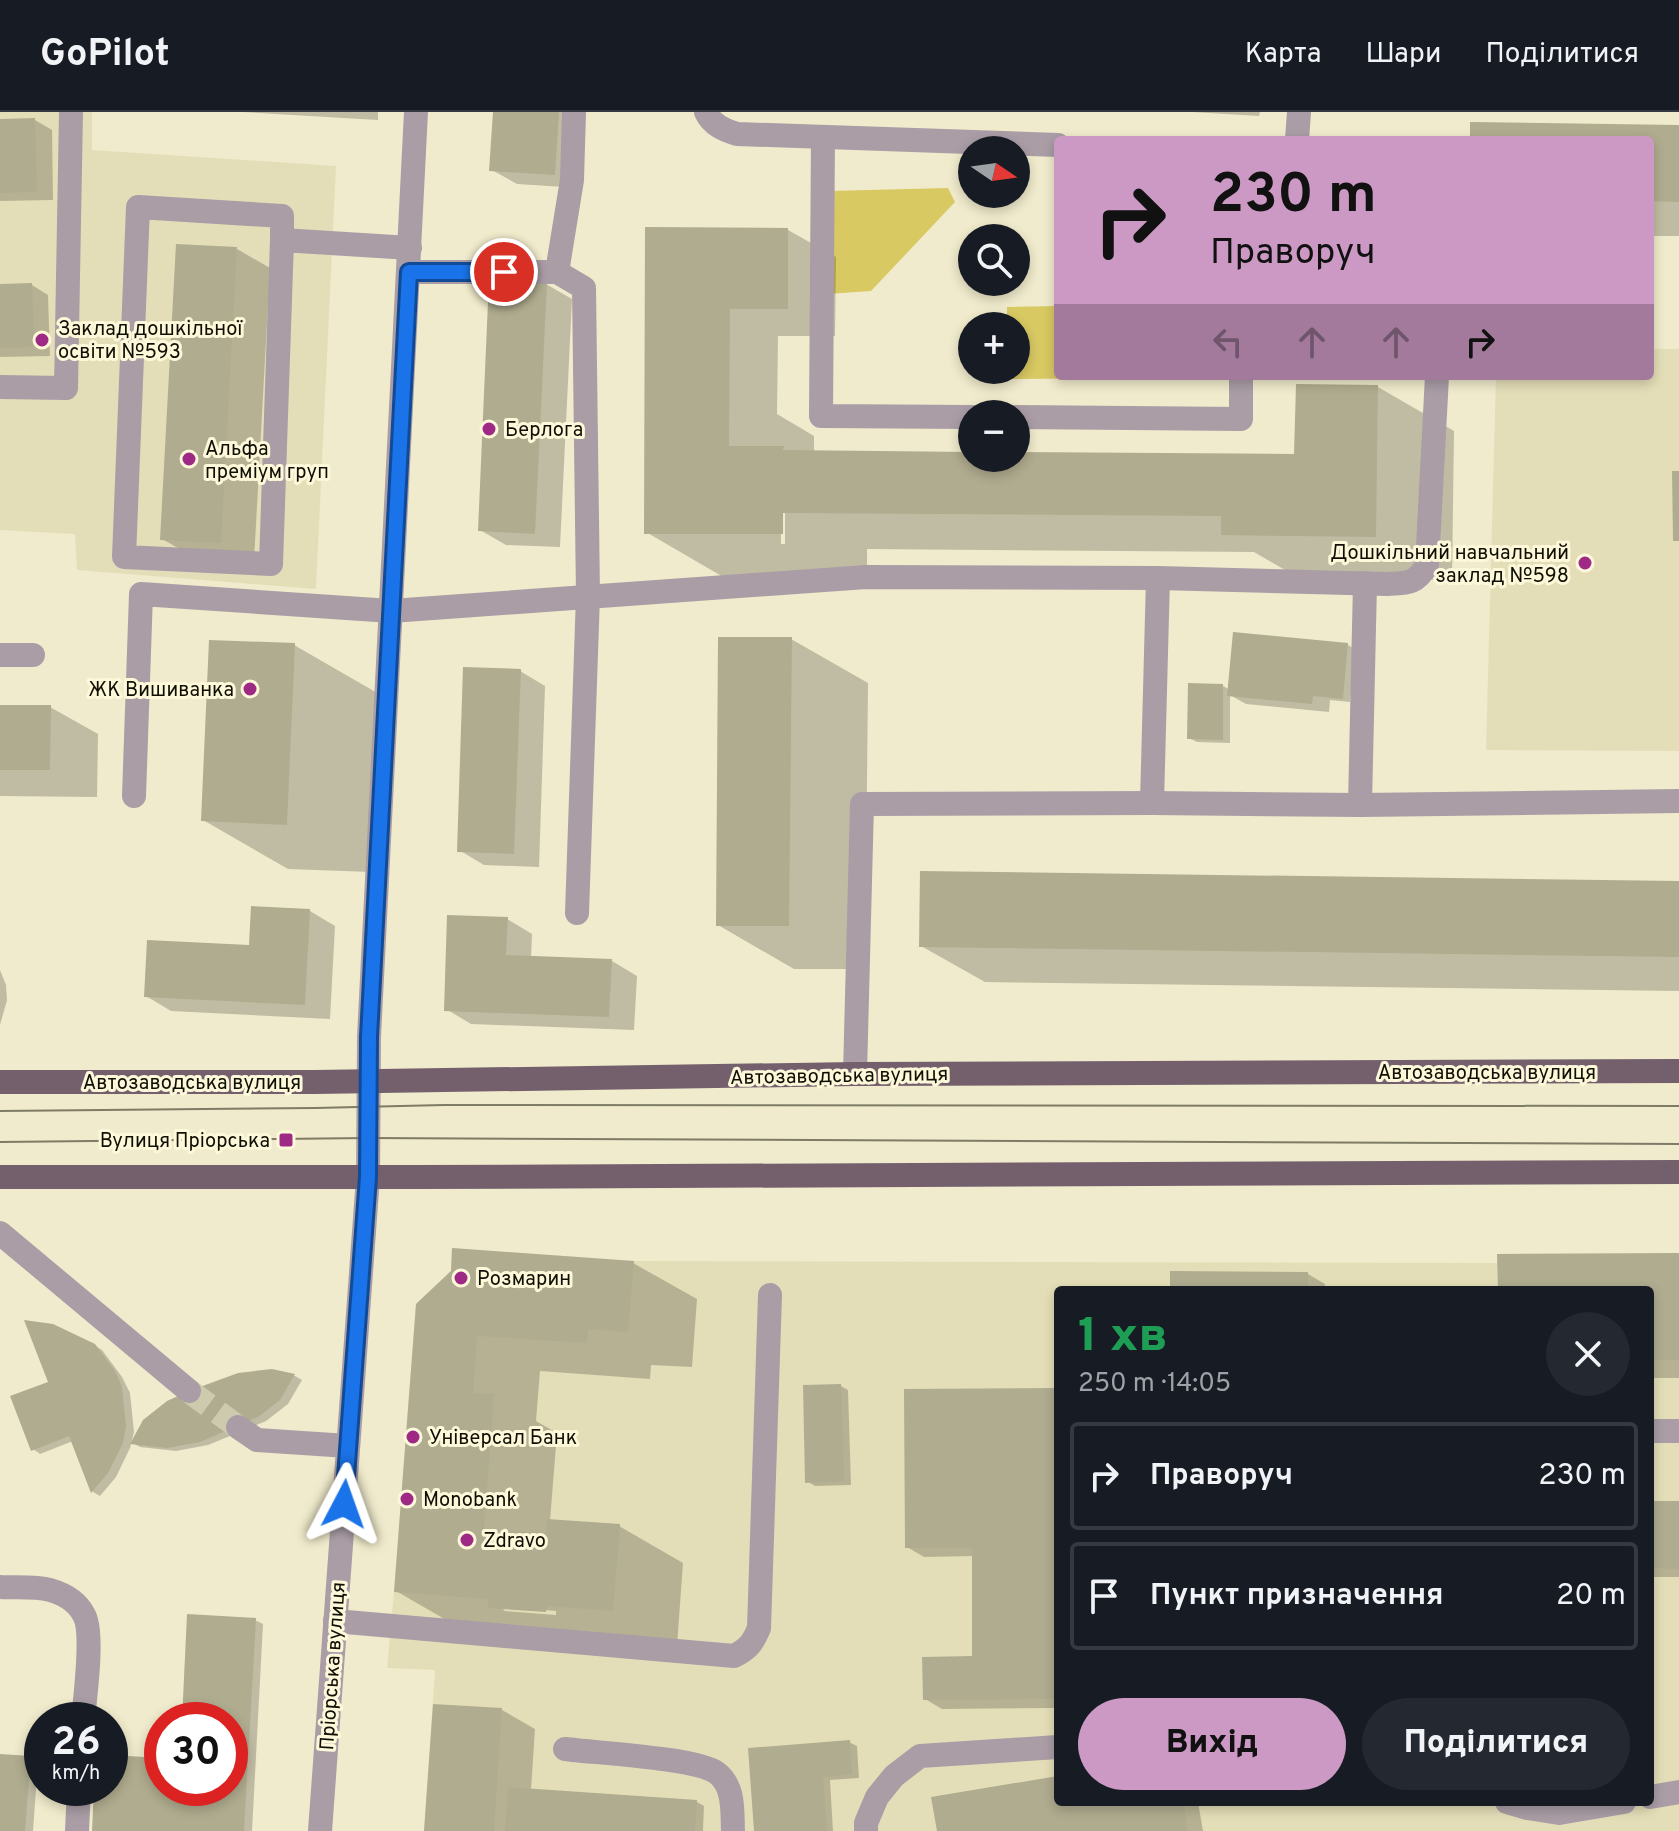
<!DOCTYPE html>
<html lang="uk">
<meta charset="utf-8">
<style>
:root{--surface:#171b24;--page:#242831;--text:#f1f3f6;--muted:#9ea1a6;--line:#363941;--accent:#cc99c4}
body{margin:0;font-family:Overpass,sans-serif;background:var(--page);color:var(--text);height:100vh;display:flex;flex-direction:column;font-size:30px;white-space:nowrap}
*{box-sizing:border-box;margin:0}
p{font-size:26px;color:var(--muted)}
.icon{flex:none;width:44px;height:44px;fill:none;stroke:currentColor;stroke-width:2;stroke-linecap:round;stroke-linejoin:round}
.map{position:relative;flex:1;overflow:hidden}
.side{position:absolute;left:1054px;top:1174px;width:600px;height:520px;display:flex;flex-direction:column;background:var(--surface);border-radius:8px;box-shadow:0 4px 12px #0003}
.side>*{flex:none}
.hud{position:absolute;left:1054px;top:24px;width:600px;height:244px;border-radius:8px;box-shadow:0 4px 12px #0003;background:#cc99c4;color:#111;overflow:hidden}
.needle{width:52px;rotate:103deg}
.controls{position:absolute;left:958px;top:24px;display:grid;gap:16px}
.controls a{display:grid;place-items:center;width:72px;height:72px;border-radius:50%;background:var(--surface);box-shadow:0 4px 12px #0003;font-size:40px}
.speed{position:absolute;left:24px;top:1590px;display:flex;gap:16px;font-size:40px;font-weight:700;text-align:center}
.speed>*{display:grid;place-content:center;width:104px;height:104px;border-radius:50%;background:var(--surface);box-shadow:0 4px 12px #0003;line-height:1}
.speed small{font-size:20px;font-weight:400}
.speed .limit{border:12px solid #d22;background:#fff;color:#111}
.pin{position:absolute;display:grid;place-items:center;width:68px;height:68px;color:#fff;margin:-34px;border:4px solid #fff;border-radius:50%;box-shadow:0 2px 8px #0007}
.me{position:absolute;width:88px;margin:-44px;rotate:4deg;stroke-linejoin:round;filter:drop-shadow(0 0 6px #0008)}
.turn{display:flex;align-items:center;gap:28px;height:168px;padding:0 24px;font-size:36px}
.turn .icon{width:104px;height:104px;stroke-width:2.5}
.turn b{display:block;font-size:56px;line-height:68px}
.lanes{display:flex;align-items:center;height:76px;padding:0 24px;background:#0003;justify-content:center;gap:40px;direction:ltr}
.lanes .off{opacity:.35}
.round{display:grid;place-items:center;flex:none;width:84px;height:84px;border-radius:42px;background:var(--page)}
.overview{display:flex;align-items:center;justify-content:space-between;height:136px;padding:0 24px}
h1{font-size:48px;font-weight:800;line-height:60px;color:#1e9e55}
.primary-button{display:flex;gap:16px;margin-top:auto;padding:16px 24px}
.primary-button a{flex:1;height:92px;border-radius:48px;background:var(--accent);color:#111;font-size:32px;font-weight:800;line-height:92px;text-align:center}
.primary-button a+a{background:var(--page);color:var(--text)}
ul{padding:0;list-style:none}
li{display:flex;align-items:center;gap:24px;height:108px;margin:0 16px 12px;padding:0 8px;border:4px solid var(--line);border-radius:8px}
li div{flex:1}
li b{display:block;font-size:30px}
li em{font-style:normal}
header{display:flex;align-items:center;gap:48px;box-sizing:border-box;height:112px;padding:0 40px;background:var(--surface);border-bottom:2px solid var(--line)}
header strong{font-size:38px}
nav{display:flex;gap:44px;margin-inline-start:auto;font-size:28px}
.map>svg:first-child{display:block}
.built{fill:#e4deb8;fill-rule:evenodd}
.green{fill:#d9c963}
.shadow{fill:#0003;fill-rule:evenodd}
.building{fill:#b0ac8f}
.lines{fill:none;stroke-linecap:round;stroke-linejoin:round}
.minor-tunnel{stroke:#cecaae;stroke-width:24;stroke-dasharray:24 12;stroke-linecap:butt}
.minor{stroke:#aa9da6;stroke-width:24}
.major{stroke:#745f6d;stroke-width:24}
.tram{stroke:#7e7b67;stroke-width:2}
.route-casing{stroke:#114b97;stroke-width:20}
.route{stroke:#1a73e8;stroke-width:14}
.poi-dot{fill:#9e2a86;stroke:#fdf8d9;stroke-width:3}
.labels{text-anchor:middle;stroke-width:6;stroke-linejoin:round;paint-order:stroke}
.poi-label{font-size:20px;fill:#100f05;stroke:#fdf8d9;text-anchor:start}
.street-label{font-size:20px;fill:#100f05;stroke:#fdf8d9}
</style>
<header>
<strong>GoPilot</strong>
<nav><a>Карта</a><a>Шари</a><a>Поділитися</a></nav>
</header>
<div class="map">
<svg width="1679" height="1719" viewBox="0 0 1679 1719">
<rect width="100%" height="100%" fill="#f0ebcc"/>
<g class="built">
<path d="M 0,0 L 92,0 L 92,38 L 336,54 L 316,477 L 77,458 L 75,422 L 0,418 Z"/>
<path d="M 1650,237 L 1679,237 L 1679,639 L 1486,638 L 1496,264 L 1650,264 Z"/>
<path d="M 452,1136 L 634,1149 L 1497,1151 L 1679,1141 L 1679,1719 L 424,1719 L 435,1558 L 387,1556 L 394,1480 L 416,1192 L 451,1159 ZM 1058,1178 L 1650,1178 L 1650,1690 L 1058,1690 Z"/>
</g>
<g class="green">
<path d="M 948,76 L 955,90 L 871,179 L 828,182 L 830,79 Z"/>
<path d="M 1058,194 L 1058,264 L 1142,264 L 1142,266 L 1007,267 L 1007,258 L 1016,258 L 1016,214 L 1007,214 L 1007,195 Z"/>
</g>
<g class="shadow">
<path d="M 242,0 L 378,0 L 378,8 Z"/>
<path d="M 495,0 L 585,0 L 580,76 L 517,72 L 492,58 Z"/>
<path d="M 1192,0 L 1260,0 L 1259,4 Z"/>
<path d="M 35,8 L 52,18 L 53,88 L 0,89 L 0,9 Z"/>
<path d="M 1679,15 L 1679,124 L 1650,124 L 1650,28 L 1472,28 Z"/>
<path d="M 647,117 L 788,118 L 836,145 L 835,224 L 778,224 L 777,302 L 814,324 L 814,341 L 972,342 L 972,346 L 1016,346 L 1016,342 L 1296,344 L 1378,275 L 1454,319 L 1452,468 L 1299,466 L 1254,440 L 867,437 L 867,470 L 730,469 L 646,420 ZM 781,399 L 785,399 L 785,432 L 781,432 Z"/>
<path d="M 237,137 L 270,156 L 254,449 L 196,446 L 162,427 Z"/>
<path d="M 546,172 L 572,187 L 560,435 L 506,433 L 480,418 Z"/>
<path d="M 32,173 L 48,183 L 50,244 L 0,245 L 0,174 Z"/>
<path d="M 791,527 L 868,571 L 865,857 L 794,857 L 718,813 Z"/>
<path d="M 294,533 L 379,582 L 371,760 L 288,757 L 203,708 Z"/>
<path d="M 1348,533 L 1355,537 L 1350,590 L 1330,588 L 1329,600 L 1246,592 L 1230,583 L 1230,631 L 1197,630 L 1189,626 L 1223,574 L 1230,578 Z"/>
<path d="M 520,559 L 545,574 L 539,755 L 484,753 L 459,738 Z"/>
<path d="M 0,595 L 50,595 L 98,622 L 97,685 L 0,684 Z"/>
<path d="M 1679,771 L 1679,879 L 985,870 L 921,834 Z"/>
<path d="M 310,799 L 335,814 L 330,907 L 171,899 L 146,884 L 251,835 Z"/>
<path d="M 507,807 L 532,822 L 531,846 L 612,849 L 637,864 L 634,918 L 471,912 L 446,897 Z"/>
<path d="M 0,858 L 6,873 L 7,888 L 0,913 Z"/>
<path d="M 1679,1143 L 1679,1266 L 1650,1266 L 1650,1178 L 1500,1178 Z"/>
<path d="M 633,1151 L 697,1187 L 692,1255 L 651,1253 L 650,1267 L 540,1259 L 536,1309 L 557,1321 L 550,1409 L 619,1414 L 683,1451 L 677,1534 L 460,1516 L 396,1479 L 418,1192 ZM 500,1494 L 556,1499 L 556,1503 L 505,1499 Z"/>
<path d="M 1308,1162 L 1325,1172 L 1324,1178 L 1172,1178 Z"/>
<path d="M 94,1233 L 102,1238 L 122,1265 L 130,1281 L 134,1320 L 130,1336 L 116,1365 L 100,1384 L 93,1380 L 73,1329 L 40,1342 L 33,1337 L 50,1271 Z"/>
<path d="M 272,1259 L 295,1264 L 302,1268 L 288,1292 L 266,1309 L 208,1333 L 176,1339 L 140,1335 L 133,1331 Z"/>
<path d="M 841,1274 L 848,1278 L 851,1373 L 815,1374 L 807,1369 Z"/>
<path d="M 1058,1278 L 1058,1596 L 942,1597 L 925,1587 L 974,1546 L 974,1444 L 924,1445 L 907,1435 Z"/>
<rect x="1650" y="1391" width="29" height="74"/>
<path d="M 255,1508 L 263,1512 L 252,1719 L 94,1719 L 96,1676 L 110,1676 L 110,1645 L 162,1648 L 162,1676 L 230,1676 L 230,1608 L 184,1608 Z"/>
<path d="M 502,1598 L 535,1617 L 531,1678 L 697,1690 L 704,1694 L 703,1719 L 426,1719 Z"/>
<path d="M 849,1630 L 857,1634 L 859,1666 L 830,1668 L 833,1719 L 756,1719 Z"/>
<path d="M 0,1644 L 30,1646 L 38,1650 L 33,1719 L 0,1719 Z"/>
<path d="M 1058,1666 L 1058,1690 L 1198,1690 L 1203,1719 L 939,1719 Z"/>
</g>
<g class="building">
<path d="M 493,0 L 559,0 L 555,63 L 489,59 Z"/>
<path d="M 35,6 L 37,80 L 0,81 L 0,7 Z"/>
<path d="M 1470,10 L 1679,13 L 1679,90 L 1650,89 L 1650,28 L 1470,28 Z"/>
<path d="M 645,115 L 788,116 L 788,197 L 730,197 L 729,334 L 784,334 L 783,338 L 972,340 L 972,346 L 1016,346 L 1016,340 L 1294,342 L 1296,272 L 1378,273 L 1376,425 L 1221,423 L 1221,404 L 783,401 L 783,422 L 644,422 Z"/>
<path d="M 176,132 L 237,135 L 221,431 L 160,428 Z"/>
<path d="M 489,167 L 547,170 L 535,422 L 478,419 Z"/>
<path d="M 32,171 L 34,235 L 0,236 L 0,172 Z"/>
<path d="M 1672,359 L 1679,359 L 1679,429 L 1673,429 Z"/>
<path d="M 1233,520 L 1348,531 L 1343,587 L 1313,584 L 1312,592 L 1227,584 Z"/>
<path d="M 718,525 L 792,525 L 789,814 L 716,814 Z"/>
<path d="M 209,528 L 295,531 L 287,713 L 201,709 Z"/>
<path d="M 463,555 L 521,557 L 514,742 L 457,740 Z"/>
<path d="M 1188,571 L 1223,572 L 1223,628 L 1187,627 Z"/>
<path d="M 0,593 L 51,593 L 50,658 L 0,658 Z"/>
<path d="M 920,759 L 1679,769 L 1679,845 L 919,835 Z"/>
<path d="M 251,794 L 310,797 L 305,893 L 144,885 L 147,828 L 249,833 Z"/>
<path d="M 447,803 L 508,805 L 506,843 L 612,847 L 609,905 L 444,899 Z"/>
<path d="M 452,1136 L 634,1149 L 628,1220 L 588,1217 L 587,1231 L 477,1224 L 473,1281 L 494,1282 L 484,1417 L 546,1421 L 547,1407 L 620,1412 L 613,1499 L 547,1494 L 546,1500 L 488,1496 L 488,1487 L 394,1480 L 416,1192 L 451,1159 Z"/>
<path d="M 1679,1141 L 1679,1248 L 1650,1248 L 1650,1178 L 1498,1178 L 1497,1142 Z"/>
<path d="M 1170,1159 L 1308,1160 L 1308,1178 L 1170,1178 Z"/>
<path d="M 24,1208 L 53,1212 L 95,1232 L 115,1259 L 122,1275 L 126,1315 L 123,1331 L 108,1361 L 91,1381 L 69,1324 L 31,1339 L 10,1284 L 48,1270 Z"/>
<path d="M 272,1257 L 295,1262 L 280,1288 L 258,1305 L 200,1330 L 167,1336 L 130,1332 L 143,1308 L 167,1289 L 189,1279 L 238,1261 Z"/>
<path d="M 841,1272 L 844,1369 L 805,1371 L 803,1273 Z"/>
<path d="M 1058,1276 L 1058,1587 L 923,1588 L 922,1545 L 972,1544 L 972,1436 L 905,1436 L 904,1277 Z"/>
<path d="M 1650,1389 L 1679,1389 L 1679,1457 L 1650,1456 Z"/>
<path d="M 187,1502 L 256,1506 L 244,1719 L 92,1719 L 94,1676 L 110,1676 L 110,1643 L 162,1646 L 162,1676 L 230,1676 L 230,1608 L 182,1608 Z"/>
<path d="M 433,1592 L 502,1596 L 494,1719 L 424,1719 Z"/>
<path d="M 850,1628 L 852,1662 L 823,1665 L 827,1719 L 754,1719 L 748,1636 Z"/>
<path d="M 0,1642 L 31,1644 L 25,1719 L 0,1719 Z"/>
<path d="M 1058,1664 L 1058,1690 L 1183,1690 L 1188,1719 L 937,1719 L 931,1685 Z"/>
<path d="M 508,1675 L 697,1688 L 695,1719 L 505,1719 Z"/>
</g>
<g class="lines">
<path class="minor-tunnel" d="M 189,1279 L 238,1315"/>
<g class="minor">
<path d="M 706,0 C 712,13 724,18 737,22 L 1058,33"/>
<path d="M 823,25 L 821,304 L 972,305"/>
<path d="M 1297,28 L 1299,0"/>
<path d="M 282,128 L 271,452 L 124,445 L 138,95 L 282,104 L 282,128 L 410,136"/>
<path d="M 409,160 L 557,160 L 584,176 L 588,484 L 577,801"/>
<path d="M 557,160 L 572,68 L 574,0"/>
<path d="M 0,275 L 66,276 L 71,0"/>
<path d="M 1016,305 L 1241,307 L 1241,264"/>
<path d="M 1158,466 L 1387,472 C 1408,471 1416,472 1427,453 L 1437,264"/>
<path d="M 0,543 L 33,543"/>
<path d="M 134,684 L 141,482 L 391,499 L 866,465 L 1158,466 L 1152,691"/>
<path d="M 1360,693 L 1365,471"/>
<path d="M 855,962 L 862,692 L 1152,691 L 1360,693 L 1679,689"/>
<path d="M 0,1121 L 189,1279"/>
<path d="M 238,1315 L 257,1328 L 348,1334"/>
<path d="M 1650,1319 L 1679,1319"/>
<path d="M 0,1475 C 16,1476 35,1474 50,1478 C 64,1482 77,1489 84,1503 C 94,1520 85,1585 83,1608"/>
<path d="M 335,1509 L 734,1544 C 748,1537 753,1531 759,1516 L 770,1183"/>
<path d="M 565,1637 C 595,1641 697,1646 717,1661 C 735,1675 732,1700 733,1719"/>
<path d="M 1650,1685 L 1679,1680"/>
<path d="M 1507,1690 L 1527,1696 L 1559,1701 L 1624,1690"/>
<path d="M 77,1719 L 79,1676"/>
<path d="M 320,1719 L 368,1065 L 369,925 L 416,0"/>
<path d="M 866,1719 L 866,1711 L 877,1685 L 894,1664 L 920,1644 L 1058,1635"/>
</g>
<g class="major">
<path d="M 0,970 L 315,970 L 855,962 L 1679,959"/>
<path d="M 0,1065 L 416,1065 L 1679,1060"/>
</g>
<g class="tram">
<path d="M 0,999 L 315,996 L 444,993 L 1679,994"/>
<path d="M 0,1030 L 369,1026 L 1679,1032"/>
</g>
</g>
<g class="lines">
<defs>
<path id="route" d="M 344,1392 L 368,1065 L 369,925 L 409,160 L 504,160"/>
</defs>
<use href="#route" class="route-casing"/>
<use href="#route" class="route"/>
</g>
<g class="poi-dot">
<circle cx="42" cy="228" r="8"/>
<circle cx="489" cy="317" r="8"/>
<circle cx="189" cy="347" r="8"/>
<circle cx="1585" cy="451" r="8"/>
<circle cx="250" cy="577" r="8"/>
<rect x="278" y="1020" width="16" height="16" rx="4"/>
<circle cx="461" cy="1166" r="8"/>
<circle cx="413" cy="1325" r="8"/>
<circle cx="407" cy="1387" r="8"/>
<circle cx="467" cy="1428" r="8"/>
</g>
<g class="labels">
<g class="poi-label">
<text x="58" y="223">Заклад дошкільної<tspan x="58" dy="23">освіти №593</tspan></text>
<text x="505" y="324">Берлога</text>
<text x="205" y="343">Альфа<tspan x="205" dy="23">преміум груп</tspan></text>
<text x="1569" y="447" text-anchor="end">Дошкільний навчальний<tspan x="1569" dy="23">заклад №598</tspan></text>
<text x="234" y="584" text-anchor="end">ЖК Вишиванка</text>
<text x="270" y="1035" text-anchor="end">Вулиця Пріорська</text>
<text x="477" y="1173">Розмарин</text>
<text x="429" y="1332">Універсал Банк</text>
<text x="423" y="1394">Monobank</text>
<text x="483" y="1435">Zdravo</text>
</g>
<g class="street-label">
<text x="1487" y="967">Автозаводська вулиця</text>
<text transform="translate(839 963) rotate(-1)" y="7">Автозаводська вулиця</text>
<text x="192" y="977">Автозаводська вулиця</text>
<text transform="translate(332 1554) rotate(-86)" y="7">Пріорська вулиця</text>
</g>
</g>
</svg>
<div class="controls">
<a><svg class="needle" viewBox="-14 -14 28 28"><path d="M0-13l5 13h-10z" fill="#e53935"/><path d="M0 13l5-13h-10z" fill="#9ea1a6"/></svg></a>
<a><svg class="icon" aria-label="search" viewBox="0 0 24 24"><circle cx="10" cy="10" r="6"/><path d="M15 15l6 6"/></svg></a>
<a>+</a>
<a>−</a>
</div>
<div class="speed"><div>26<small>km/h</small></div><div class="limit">30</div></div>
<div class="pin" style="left:504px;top:160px;background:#d93025"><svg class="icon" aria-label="arrive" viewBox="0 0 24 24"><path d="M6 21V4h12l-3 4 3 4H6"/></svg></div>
<svg class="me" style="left:344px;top:1392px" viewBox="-20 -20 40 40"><path d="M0-17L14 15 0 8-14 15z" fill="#1a73e8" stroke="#fff" stroke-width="4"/></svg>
<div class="hud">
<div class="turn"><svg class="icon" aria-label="right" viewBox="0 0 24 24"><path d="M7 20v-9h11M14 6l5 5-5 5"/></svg><div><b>230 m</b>Праворуч</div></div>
<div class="lanes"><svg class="icon off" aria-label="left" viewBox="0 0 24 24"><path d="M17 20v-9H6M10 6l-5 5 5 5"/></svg><svg class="icon off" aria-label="ahead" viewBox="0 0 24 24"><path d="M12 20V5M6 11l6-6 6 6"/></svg><svg class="icon off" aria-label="ahead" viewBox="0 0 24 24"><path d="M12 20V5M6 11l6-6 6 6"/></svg><svg class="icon" aria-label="right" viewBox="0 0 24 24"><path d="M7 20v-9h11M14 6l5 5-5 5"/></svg></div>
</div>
<section class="side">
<div class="overview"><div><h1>1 хв</h1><p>250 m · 14:05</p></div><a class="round"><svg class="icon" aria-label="close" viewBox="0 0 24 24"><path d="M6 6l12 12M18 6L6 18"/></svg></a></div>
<ul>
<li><svg class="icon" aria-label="right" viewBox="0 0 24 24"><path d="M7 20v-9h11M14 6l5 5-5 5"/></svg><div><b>Праворуч</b></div><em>230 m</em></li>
<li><svg class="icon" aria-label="arrive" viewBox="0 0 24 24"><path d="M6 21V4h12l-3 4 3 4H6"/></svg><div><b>Пункт призначення</b></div><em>20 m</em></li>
</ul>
<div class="primary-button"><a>Вихід</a><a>Поділитися</a></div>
</section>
</div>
